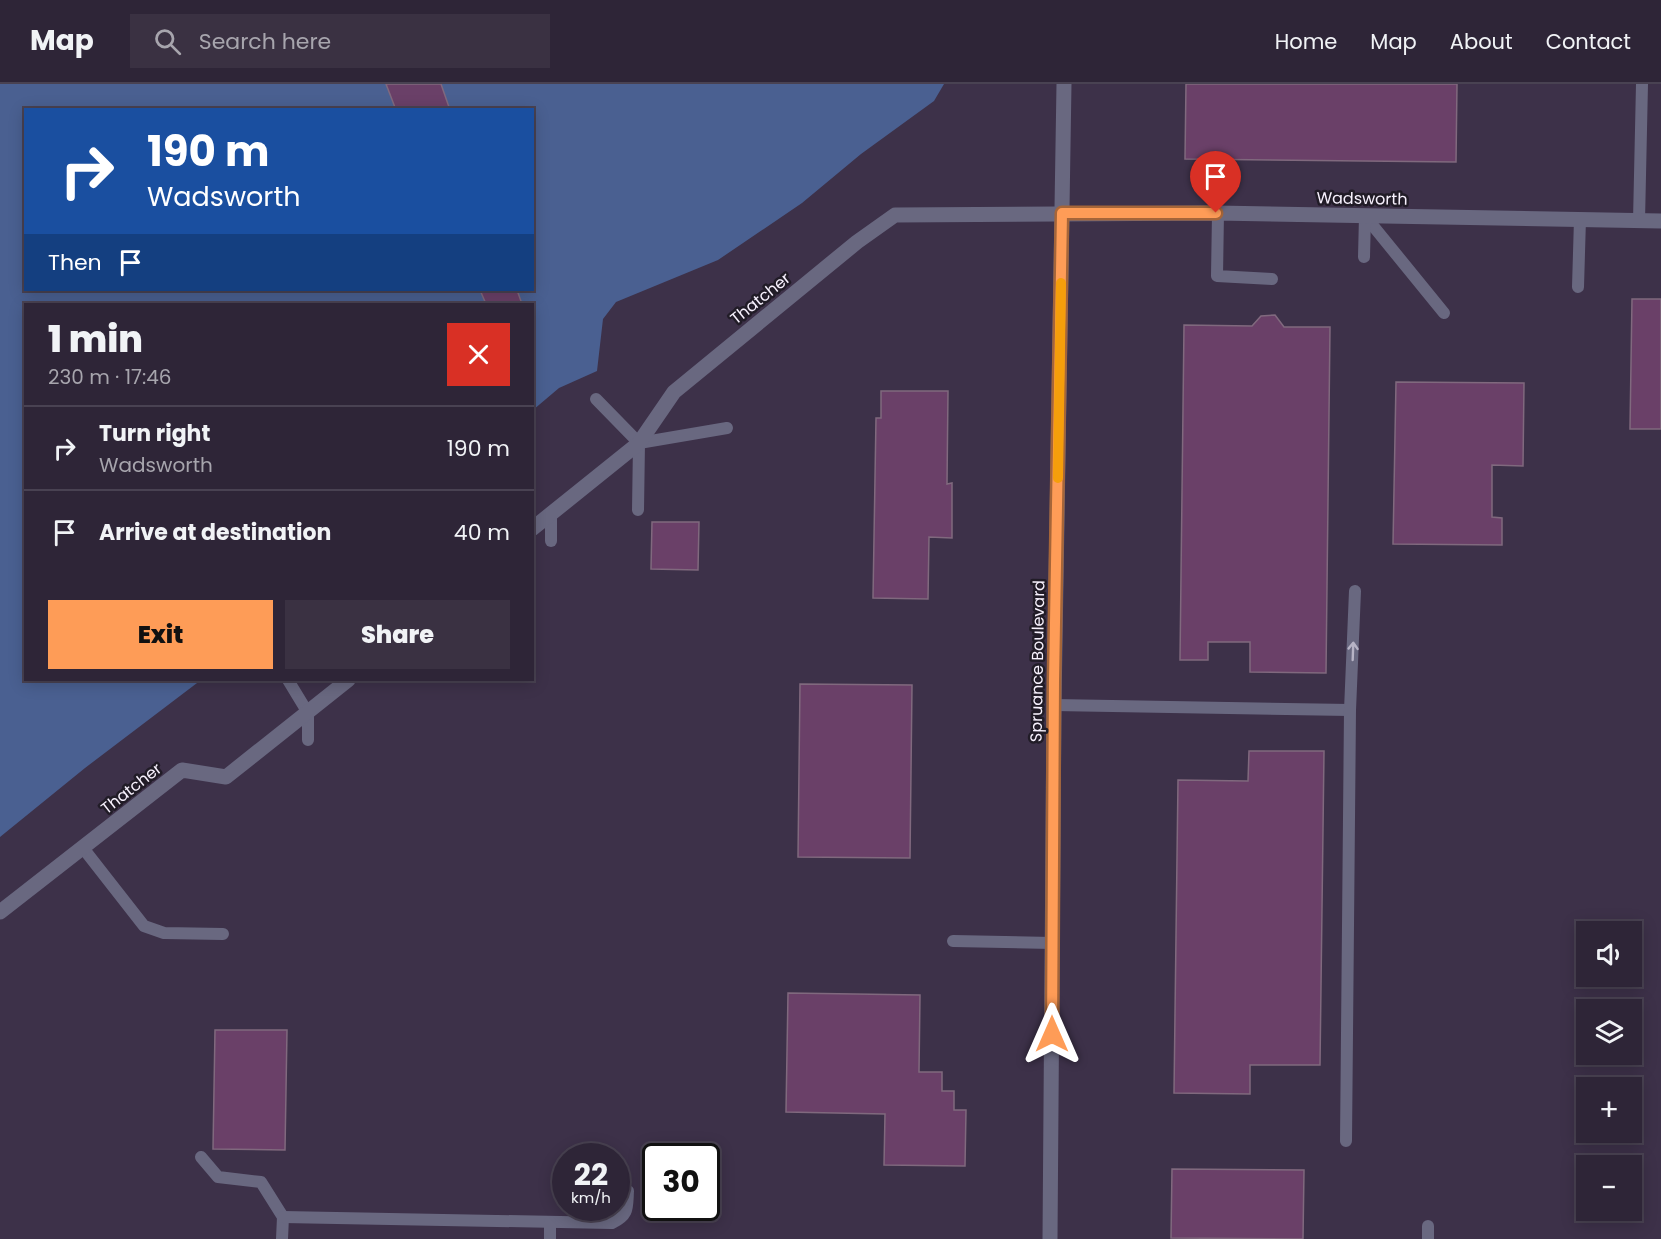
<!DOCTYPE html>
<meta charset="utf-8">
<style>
:root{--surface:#2e2537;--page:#3a3142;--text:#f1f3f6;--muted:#a7a5ad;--line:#494252;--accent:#fe9c57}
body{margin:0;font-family:Poppins,sans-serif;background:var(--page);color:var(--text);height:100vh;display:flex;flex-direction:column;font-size:22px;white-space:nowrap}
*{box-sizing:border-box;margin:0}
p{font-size:20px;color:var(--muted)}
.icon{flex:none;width:33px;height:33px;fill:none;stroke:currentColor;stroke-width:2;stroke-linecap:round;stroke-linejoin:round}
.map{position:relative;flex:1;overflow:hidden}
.side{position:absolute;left:24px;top:219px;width:510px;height:378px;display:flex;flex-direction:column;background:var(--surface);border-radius:0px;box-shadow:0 3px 15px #0003,0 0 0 2px var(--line)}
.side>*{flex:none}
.guide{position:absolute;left:24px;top:24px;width:510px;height:183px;border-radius:0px;box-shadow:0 3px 15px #0003,0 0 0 2px var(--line);background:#1a4fa0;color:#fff;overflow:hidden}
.tools{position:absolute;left:1576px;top:837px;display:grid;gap:12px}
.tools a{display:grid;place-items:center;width:66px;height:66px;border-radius:0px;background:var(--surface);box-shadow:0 3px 15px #0003,0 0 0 2px var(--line);font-size:30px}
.speed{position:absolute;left:552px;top:1059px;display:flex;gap:12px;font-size:30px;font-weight:700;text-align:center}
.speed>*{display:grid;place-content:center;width:78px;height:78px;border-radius:50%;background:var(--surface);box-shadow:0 3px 15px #0003,0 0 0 2px var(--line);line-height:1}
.speed small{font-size:15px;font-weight:400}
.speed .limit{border:3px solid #111;border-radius:9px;background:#fff;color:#111}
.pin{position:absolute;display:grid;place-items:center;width:51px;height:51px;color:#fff;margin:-62px -26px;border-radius:50% 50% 50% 0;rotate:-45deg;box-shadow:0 0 6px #0007}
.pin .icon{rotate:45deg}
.me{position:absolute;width:66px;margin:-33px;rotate:0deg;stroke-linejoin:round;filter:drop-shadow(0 0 4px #0008)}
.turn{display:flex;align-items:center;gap:21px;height:126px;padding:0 24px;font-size:27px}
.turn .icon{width:78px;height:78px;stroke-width:2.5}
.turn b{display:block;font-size:42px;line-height:51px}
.then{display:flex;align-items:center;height:57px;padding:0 24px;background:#0003;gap:12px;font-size:22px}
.round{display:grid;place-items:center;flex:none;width:63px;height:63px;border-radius:0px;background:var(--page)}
.headline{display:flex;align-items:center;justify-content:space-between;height:102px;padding:0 24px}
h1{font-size:36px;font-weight:800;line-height:45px}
.action{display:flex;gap:12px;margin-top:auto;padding:12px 24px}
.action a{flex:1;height:69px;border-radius:0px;background:var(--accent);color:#111;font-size:24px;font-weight:800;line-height:69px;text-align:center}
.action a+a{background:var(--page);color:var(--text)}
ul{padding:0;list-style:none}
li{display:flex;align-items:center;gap:18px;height:84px;padding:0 24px;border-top:2px solid var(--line)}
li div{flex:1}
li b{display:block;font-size:22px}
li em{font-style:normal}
header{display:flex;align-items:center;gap:36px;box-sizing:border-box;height:84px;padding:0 30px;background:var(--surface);border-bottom:2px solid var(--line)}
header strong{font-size:28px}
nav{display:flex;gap:33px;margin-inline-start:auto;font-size:21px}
.search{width:420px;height:54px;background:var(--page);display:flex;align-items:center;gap:15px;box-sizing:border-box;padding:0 21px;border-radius:0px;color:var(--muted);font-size:22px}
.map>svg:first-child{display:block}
.water{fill:#4a6091;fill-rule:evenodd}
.building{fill:#6a4068;stroke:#80697e;stroke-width:1.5}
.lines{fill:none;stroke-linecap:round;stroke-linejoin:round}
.lane{stroke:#696880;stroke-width:12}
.street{stroke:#696880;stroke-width:15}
.oneway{stroke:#b7b3c5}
.route-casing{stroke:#a56539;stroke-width:15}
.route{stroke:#fe9c57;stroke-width:10}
.slow{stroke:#f59e0b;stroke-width:10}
.labels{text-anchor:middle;stroke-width:5;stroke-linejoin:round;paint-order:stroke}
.street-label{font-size:16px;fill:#f7f1fd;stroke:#211c27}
</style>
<header>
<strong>Map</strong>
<div class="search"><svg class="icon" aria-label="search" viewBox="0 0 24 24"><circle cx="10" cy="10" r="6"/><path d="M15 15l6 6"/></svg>Search here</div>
<nav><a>Home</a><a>Map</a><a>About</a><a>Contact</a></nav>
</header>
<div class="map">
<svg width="1661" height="1155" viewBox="0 0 1661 1155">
<rect width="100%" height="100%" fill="#3d3149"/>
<path class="water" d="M 0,0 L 944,0 L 934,17 L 861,70 L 802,119 L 718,176 L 616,218 L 603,235 L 597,287 L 559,304 L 533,326 L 532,220 L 26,220 L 26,596 L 201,596 L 85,684 L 0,753 ZM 26,26 L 532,26 L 532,206 L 26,206 Z"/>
<g class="building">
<path d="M 386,0 L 441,0 L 450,26 L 396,26 Z"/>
<path d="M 1186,0 L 1457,0 L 1456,78 L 1185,75 Z"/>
<path d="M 480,206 L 517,206 L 522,220 L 486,220 Z"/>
<path d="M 1632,215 L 1661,215 L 1661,345 L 1630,345 Z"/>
<path d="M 1275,231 L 1284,243 L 1330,243 L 1326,589 L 1250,588 L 1250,558 L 1208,558 L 1208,576 L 1180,576 L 1184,241 L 1252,242 L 1261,232 Z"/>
<path d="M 1396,298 L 1524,299 L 1523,382 L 1492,381 L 1492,433 L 1502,434 L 1502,461 L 1393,460 Z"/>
<path d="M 881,307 L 948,307 L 947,400 L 952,399 L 952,454 L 929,453 L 928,515 L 873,514 L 876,334 L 881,334 Z"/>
<path d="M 652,438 L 699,438 L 698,486 L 651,485 Z"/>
<path d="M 800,600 L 912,601 L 910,774 L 798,773 Z"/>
<path d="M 1249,667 L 1324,667 L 1320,981 L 1250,981 L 1250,1010 L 1174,1009 L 1178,696 L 1248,697 Z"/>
<path d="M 788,909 L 920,911 L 919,988 L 942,988 L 942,1007 L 954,1007 L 954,1026 L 966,1026 L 965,1082 L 884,1081 L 885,1030 L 786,1028 Z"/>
<path d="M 215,946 L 287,946 L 285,1066 L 213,1065 Z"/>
<path d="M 1172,1085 L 1304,1086 L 1303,1155 L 1171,1154 Z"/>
</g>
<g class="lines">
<g class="lane">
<path d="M 1218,129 L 1217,192 L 1272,195"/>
<path d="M 1365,132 L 1444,229"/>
<path d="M 1639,137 L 1642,0"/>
<path d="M 1364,173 L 1365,132"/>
<path d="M 1578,203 L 1580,135"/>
<path d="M 596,315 L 639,359 L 638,426"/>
<path d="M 639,359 L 727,344"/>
<path d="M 551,457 L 551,430"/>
<path d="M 288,596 L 308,629 L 308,656"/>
<path d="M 1054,621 L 1350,626"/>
<path d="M 83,764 L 144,842 L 164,849 L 223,850"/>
<path d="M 953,857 L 1052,859"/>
<path d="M 1346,1057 L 1350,626 L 1355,507"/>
<path d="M 201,1073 L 218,1093 L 261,1098 L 283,1133 L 282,1155"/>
<path d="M 283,1133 L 612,1139 C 629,1131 627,1124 628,1107"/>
<path d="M 550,1155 L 550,1138"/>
<path d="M 1428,1155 L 1428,1142"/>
</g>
<g class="street">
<path d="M 532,445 L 639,359 L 674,308 L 857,158 L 895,131 L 1216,129 L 1661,137"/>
<path d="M 0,828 L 182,686 L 226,693 L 348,596"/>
<path d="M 1050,1155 L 1054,621 L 1064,0"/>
</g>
</g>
<defs><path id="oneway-shaft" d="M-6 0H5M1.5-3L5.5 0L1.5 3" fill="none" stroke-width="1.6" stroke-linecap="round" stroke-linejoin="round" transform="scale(1.5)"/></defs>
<use class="oneway" href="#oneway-shaft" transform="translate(1353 567) rotate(-88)"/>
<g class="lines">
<defs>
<path id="route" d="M 1052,950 L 1054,597 L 1062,129 L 1216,129"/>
</defs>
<use href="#route" class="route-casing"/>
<use href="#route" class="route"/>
<path class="slow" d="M 1058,394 L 1061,199"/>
</g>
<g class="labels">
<g class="street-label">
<text transform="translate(1362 114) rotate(1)" y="6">Wadsworth</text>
<text transform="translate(760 214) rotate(-39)" y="6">Thatcher</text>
<text transform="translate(1037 577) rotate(-89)" y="6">Spruance Boulevard</text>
<text transform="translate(131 704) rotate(-38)" y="6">Thatcher</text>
</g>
</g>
</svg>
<div class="tools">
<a><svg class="icon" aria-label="sound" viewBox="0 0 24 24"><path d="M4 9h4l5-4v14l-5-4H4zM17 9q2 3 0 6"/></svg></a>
<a><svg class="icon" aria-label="layers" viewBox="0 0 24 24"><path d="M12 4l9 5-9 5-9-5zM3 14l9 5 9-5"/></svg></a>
<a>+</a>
<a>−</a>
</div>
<div class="speed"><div>22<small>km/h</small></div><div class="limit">30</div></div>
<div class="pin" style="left:1216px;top:129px;background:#d93025"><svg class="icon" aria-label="arrive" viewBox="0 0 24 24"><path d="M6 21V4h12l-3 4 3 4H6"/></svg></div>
<svg class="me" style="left:1052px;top:950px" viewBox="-20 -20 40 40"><path d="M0-17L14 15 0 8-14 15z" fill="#fe9c57" stroke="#fff" stroke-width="4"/></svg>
<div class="guide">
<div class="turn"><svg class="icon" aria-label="right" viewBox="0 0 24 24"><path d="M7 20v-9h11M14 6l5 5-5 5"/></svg><div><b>190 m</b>Wadsworth</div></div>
<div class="then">Then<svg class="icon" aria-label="arrive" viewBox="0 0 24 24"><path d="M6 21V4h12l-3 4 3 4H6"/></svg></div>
</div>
<section class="side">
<div class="headline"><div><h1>1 min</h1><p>230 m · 17:46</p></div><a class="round" style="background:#d93025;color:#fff"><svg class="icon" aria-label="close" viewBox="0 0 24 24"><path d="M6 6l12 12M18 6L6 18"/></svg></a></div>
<ul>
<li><svg class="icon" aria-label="right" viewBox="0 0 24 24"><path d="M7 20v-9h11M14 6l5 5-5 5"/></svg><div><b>Turn right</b><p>Wadsworth</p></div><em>190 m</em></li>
<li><svg class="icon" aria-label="arrive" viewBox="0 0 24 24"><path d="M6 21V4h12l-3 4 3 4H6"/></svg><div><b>Arrive at destination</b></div><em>40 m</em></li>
</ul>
<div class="action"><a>Exit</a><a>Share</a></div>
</section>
</div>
